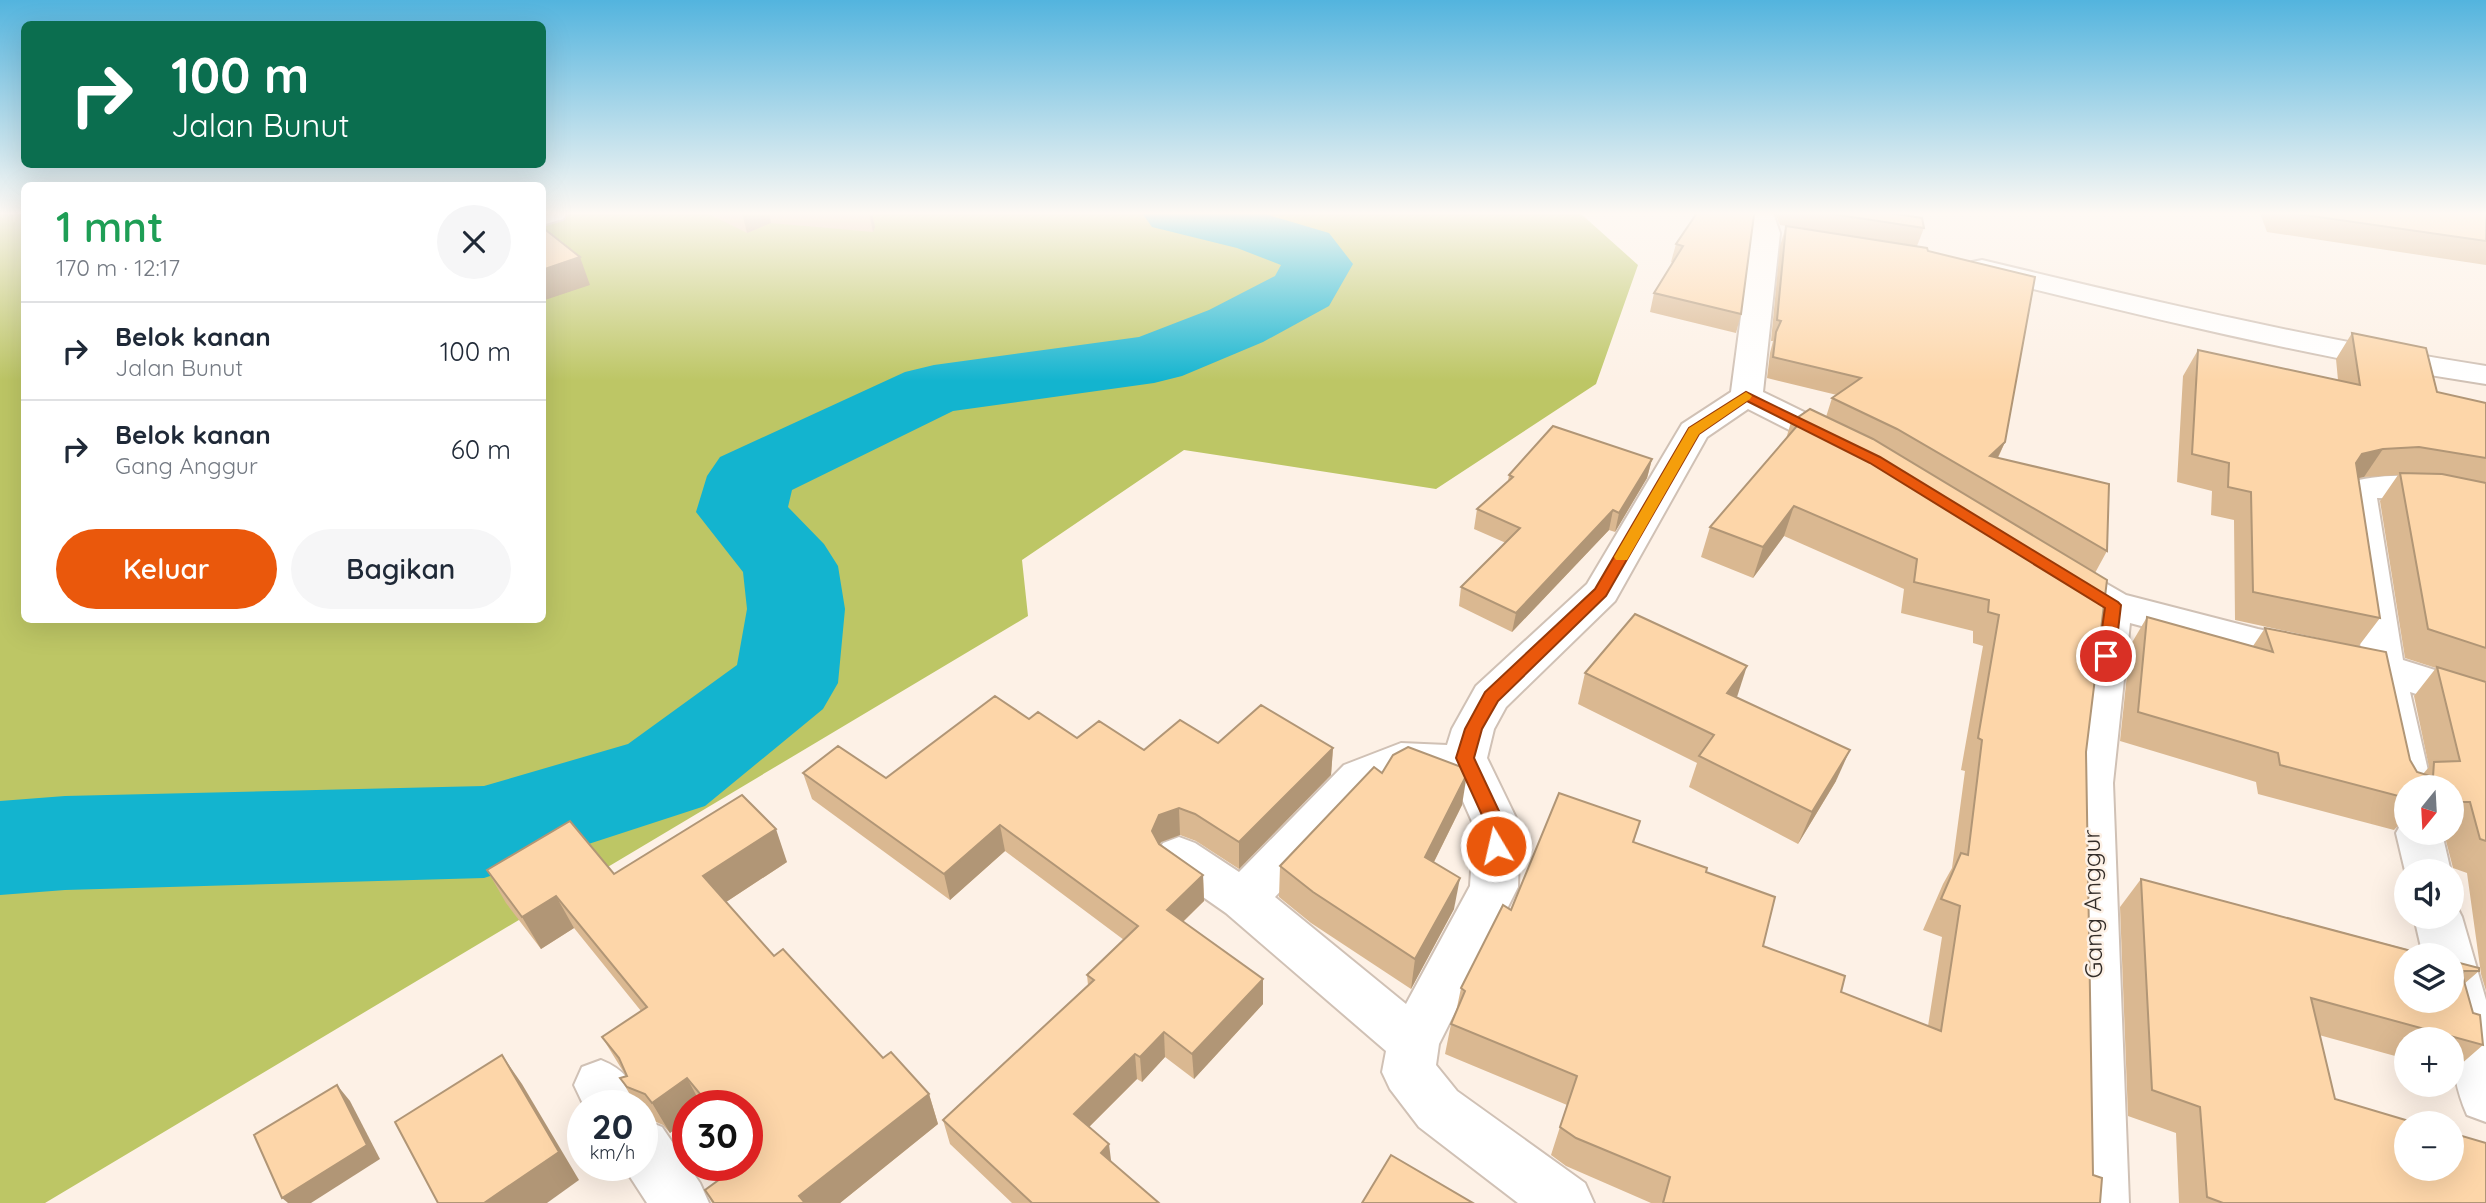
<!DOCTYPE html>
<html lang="id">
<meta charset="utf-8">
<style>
:root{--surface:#fff;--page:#f6f6f7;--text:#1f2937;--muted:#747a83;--line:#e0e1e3;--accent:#ea580c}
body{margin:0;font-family:Quicksand,sans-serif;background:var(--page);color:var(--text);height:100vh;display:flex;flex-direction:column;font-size:26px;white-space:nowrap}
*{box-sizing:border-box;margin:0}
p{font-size:23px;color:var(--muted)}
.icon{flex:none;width:38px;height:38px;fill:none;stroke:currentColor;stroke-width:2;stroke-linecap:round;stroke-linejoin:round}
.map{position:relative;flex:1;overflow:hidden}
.sheet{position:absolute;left:21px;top:182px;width:525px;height:441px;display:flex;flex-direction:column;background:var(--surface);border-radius:10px;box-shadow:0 7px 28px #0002}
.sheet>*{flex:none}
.hud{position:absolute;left:21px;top:21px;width:525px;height:147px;border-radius:10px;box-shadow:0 7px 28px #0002;background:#0b6e4f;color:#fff;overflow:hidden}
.needle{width:46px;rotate:198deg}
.controls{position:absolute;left:2394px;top:775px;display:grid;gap:14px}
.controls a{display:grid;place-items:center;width:70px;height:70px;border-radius:50%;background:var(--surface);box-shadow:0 7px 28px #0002;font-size:35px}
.speed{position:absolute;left:567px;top:1090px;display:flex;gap:14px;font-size:35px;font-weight:700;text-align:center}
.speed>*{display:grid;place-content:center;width:91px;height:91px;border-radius:50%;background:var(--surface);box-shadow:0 7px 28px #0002;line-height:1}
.speed small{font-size:18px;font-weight:400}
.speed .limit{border:10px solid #d22;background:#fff;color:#111}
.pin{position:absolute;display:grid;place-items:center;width:60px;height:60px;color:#fff;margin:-30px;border:4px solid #fff;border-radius:50%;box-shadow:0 2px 7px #0007}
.me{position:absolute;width:77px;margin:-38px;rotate:351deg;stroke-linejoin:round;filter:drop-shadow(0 0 5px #0008)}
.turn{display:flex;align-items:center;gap:24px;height:147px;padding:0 35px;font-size:32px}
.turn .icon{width:91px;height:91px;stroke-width:2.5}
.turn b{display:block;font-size:49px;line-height:60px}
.round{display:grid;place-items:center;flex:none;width:74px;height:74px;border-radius:37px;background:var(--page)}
.head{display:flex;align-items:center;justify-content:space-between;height:119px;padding:0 35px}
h1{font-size:42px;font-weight:600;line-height:52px;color:#1e9e55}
.cta{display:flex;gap:14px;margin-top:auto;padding:14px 35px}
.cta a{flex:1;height:80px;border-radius:42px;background:var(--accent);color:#fff;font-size:28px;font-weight:600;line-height:80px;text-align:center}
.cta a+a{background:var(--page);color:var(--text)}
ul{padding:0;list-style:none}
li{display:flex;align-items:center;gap:21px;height:98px;padding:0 35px;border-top:2px solid var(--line)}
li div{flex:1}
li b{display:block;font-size:26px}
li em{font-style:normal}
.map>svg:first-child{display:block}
.forest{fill:#bdc665}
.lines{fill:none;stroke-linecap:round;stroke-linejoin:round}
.river{fill:#13b4cf;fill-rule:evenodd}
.minor-casing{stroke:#d0c1b5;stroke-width:4}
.minor{fill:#fff;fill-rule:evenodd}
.wall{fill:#dab891;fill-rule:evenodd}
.shaded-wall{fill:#b19676}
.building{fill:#fdd6a9;stroke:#b19676;stroke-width:2}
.route{fill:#ea580c;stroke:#983908;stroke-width:2}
.slow{fill:#f59e0b}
.labels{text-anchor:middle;stroke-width:5;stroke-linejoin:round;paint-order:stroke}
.near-street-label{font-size:24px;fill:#332d29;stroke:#fdf1e6}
</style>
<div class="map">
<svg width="2486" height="1203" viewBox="0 0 2486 1203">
<rect width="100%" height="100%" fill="#fdf1e6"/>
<path class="forest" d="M 0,213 L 24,213 L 24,620 L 542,620 L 543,213 L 1580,213 L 1638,265 L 1596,384 L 1436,489 L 1184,450 L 1022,560 L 1028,616 L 45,1203 L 0,1203 Z"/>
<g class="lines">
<path class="river" d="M 1142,213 L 1262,213 L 1329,233 L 1353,264 L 1329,306 L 1263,342 L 1182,376 L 1154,383 L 953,411 L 792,490 L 788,507 L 824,544 L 838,566 L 845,609 L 838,683 L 823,709 L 705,806 L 484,878 L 65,890 L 0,895 L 0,801 L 65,796 L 484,786 L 628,744 L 737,665 L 747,609 L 743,572 L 696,512 L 707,476 L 720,457 L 905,372 L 934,365 L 1139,337 L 1209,310 L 1275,276 L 1281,265 L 1237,248 L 1152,227 Z"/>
<defs>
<g id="minor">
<path d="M 542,213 L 567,213 L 563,219 L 542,225 Z"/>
<path d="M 1747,213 L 1773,213 L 1780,233 L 1763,392 L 1853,436 L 1858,443 L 1853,450 L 1841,453 L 1829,450 L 1748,409 L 1707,437 L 1615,601 L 1506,707 L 1494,729 L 1487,758 L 1520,826 L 1518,887 L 1439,1044 L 1436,1065 L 1457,1091 L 1585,1183 L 1594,1203 L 1518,1203 L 1419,1127 L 1390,1089 L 1382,1072 L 1386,1051 L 1226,913 L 1163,869 L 1156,856 L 1163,843 L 1179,837 L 1195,843 L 1239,872 L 1344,765 L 1401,743 L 1447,745 L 1452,729 L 1476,686 L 1587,584 L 1682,424 L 1731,392 L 1752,233 ZM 1450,772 L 1474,826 L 1470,886 L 1406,1004 L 1275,897 L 1376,789 L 1406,775 L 1439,775 Z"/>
<path d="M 1982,260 C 2149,300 2316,340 2486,366 L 2486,384 C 2313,358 2142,316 1972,274 L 1968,268 L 1972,262 Z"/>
<path d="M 2406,476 L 2486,491 L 2486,513 L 2422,499 L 2377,498 L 2403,660 L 2486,686 L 2486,716 L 2410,692 L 2432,788 L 2406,788 L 2406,804 L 2394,800 L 2388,788 L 2366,679 L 2258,657 L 2130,623 L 2113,783 L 2129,1203 L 2071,1203 L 2069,783 L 2093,610 L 2048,583 L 2042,574 L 2048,565 L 2061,562 L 2074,565 L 2126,595 L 2258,629 L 2361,650 L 2340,491 L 2346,483 C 2366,478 2385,475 2406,476 Z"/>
<path d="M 2406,819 L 2406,833 L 2442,833 L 2451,872 L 2406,872 L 2406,875 L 2396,833 L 2403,820 Z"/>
<path d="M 2452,901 L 2455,903 L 2462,917 L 2486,1000 L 2486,1122 L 2467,1115 C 2456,1090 2452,1067 2452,1040 L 2445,1040 L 2435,1001 L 2452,1001 L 2452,956 L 2423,956 L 2414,917 L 2452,917 Z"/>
<path d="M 601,1060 C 626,1070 631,1082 642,1106 L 584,1106 L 574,1085 L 582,1067 Z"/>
<path d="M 642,1119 L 662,1127 L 700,1183 L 709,1203 L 647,1203 L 623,1166 L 642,1166 Z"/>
</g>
</defs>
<use href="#minor" class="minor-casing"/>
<use href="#minor" class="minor"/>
</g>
<g class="wall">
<path d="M 707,213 L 872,213 L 875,227 L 873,232 L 771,223 L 747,233 Z"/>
<path d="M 1697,213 L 1741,314 L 1736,333 L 1650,312 L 1654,293 L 1673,263 L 1671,262 L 1676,244 Z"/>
<path d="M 1775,213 L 1890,213 L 1924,228 L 1917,246 L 1780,225 Z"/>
<path d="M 2260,213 L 2486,213 L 2486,265 L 2267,232 Z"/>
<path d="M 1786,226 L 1928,251 L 2005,442 L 1998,458 L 2107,551 L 2095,573 L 2086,752 L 2093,1175 L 2100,1203 L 1651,1203 L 1566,1166 L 1551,1155 L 1567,1105 L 1445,1054 L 1451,1024 L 1456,1012 L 1461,988 L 1511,910 L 1640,821 L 1634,842 L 1706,872 L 1763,946 L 1841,992 L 1928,1026 L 1942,937 L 1923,930 L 1943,884 L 1952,868 L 1965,771 L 1961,770 L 1983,646 L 1973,643 L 1973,631 L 1901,613 L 1904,589 L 1784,536 L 1753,578 L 1701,557 L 1710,527 L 1786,439 L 1791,422 L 1826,417 L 1832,398 L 1837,395 L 1767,378 L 1770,353 L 1773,341 L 1771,341 L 1780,246 Z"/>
<path d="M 2352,333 L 2437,392 L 2486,403 L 2486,991 L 2481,974 L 2467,873 L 2453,868 L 2444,833 L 2452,833 L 2452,788 L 2406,788 L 2406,817 L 2394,830 L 2258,794 L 2256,782 L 2120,741 L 2130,646 L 2147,617 L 2253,646 L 2265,628 L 2346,644 L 2235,620 L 2234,520 L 2211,515 L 2212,491 L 2177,482 L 2183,376 L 2198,350 L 2338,380 L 2336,359 ZM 2398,475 L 2380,501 L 2405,658 L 2436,668 L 2414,696 L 2429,767 L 2423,774 L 2417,772 L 2410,760 L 2358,647 L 2380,618 L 2358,478 L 2364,477 Z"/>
<path d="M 1652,459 L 1647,478 L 1615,532 L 1609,530 L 1512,632 L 1459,606 L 1461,587 L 1506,543 L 1474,529 L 1477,509 L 1508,481 L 1509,475 Z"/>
<path d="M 1585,673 L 1736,697 L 1836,781 L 1798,844 L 1689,787 L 1697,763 L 1578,704 Z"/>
<path d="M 1029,719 L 1077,738 L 1144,750 L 1218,743 L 1333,748 L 1331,775 L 1239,869 L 1196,841 L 1180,835 L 1161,842 L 1160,844 L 1203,875 L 1204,901 L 1183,922 L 1263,1004 L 1194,1079 L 1165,1057 L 1142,1082 L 1137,1079 L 1089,1127 L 1112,1162 L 1159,1203 L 1012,1203 L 950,1144 L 943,1120 L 1088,985 L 1087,975 L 1124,940 L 1005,851 L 950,900 L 812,799 L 803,773 L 886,778 Z"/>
<path d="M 1382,773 L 1462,805 L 1434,862 L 1454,909 L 1411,989 L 1311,923 L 1279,897 L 1280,866 Z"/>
<path d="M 787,862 L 726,902 L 774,956 L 883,1058 L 929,1094 L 938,1124 L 840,1203 L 712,1203 L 705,1190 L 747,1166 L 747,1106 L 688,1106 L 670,1133 L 663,1125 L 645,1117 L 642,1114 L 642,1106 L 637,1106 L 620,1078 L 626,1076 L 621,1068 L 602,1037 L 641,1011 L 574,928 L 541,949 L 506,903 L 487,870 L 614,874 Z"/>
<path d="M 2141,879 L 2452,961 L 2479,971 L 2464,984 L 2483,1045 L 2452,1072 L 2452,1040 L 2406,1040 L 2406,1059 L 2319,1035 L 2335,1099 L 2486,1203 L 2179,1203 L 2176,1133 L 2128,1116 L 2120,907 Z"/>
</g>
<g class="shaded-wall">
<path d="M 742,213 L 769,213 L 771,223 L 747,233 Z"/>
<path d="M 869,213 L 872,213 L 875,227 L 873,232 Z"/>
<path d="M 580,257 L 590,285 L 542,301 L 542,270 Z"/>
<path d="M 2005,442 L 1995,463 L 1980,478 L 1990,456 Z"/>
<path d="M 2383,449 L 2364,477 L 2344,481 L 2362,454 Z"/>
<path d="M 1652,459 L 1647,478 L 1615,532 L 1619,513 Z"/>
<path d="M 1794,506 L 1784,536 L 1753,578 L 1763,547 Z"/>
<path d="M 1613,510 L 1609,530 L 1512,632 L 1516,613 Z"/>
<path d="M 1747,666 L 1737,697 L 1727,693 Z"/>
<path d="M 1333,748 L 1331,775 L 1239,869 L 1239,842 Z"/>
<path d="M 1850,750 L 1836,781 L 1798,844 L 1812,812 Z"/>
<path d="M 1467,774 L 1462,805 L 1421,888 L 1425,857 Z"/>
<path d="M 1179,808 L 1180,835 L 1161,842 L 1154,857 L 1152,831 L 1159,815 Z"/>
<path d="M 1000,825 L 1005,851 L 950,900 L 944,874 Z"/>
<path d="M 776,829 L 787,862 L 717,908 L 703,876 Z"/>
<path d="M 1203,875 L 1204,901 L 1168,936 L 1167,910 Z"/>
<path d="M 1460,878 L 1454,909 L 1411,989 L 1415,959 Z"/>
<path d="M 556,896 L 574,928 L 541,949 L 522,917 Z"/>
<path d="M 1263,979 L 1263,1004 L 1194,1079 L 1192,1054 Z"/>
<path d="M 1164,1032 L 1165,1057 L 1142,1082 L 1140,1057 Z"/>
<path d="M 1135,1054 L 1137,1079 L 1078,1138 L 1074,1114 Z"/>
<path d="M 502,1055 L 522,1084 L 579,1180 L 547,1203 L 484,1203 Z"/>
<path d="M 687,1078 L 702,1106 L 688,1106 L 688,1120 L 670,1133 L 652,1103 Z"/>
<path d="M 337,1085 L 350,1101 L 380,1159 L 311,1203 L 288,1203 L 282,1198 Z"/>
<path d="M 929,1094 L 938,1124 L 840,1203 L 802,1203 L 799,1196 Z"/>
<path d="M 1109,1144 L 1112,1168 L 1101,1153 Z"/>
</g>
<g class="building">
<path d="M 1697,213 L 1754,213 L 1754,215 L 1741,314 L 1654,293 L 1683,246 L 1676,244 Z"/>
<path d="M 1826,213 L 1890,213 L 1922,218 L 1924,228 Z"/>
<path d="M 2291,213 L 2486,213 L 2486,241 Z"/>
<path d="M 1786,226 L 1927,248 L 1928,251 L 2035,277 L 2005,442 L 1990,456 L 2109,484 L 2107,551 L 1897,429 L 1832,398 L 1861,378 L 1773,357 L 1776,332 L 1781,321 L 1777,320 Z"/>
<path d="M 542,227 L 580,257 L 542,270 Z"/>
<path d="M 2352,333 L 2426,348 L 2437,392 L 2486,403 L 2486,458 L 2419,447 L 2383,449 L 2362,454 L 2356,463 L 2380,618 L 2253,592 L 2251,492 L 2228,487 L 2229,463 L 2192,454 L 2198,350 L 2360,385 Z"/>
<path d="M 1810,409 L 1873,439 L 2107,580 L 2086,752 L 2093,1175 L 2102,1178 L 2100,1203 L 1663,1203 L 1670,1177 L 1576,1138 L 1560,1127 L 1577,1076 L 1451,1024 L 1465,991 L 1461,988 L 1503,905 L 1511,910 L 1559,793 L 1640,821 L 1633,842 L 1707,868 L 1706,872 L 1775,897 L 1763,946 L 1845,976 L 1841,992 L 1941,1031 L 1960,906 L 1941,899 L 1961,853 L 1968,855 L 1982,740 L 1978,738 L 1999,615 L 1988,612 L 1989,600 L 1914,582 L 1917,559 L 1794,506 L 1763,547 L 1710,527 L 1797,426 L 1791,422 Z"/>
<path d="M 1553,426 L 1652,459 L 1619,513 L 1613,510 L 1516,613 L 1461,587 L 1520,528 L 1477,509 L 1513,477 L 1509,475 Z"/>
<path d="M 2400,473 L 2442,474 L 2486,483 L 2486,648 L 2428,629 Z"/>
<path d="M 1635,614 L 1747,666 L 1727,693 L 1850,750 L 1812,812 L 1699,756 L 1714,735 L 1585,673 Z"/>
<path d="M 2147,617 L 2273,652 L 2265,628 L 2386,652 L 2410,760 L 2417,772 L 2433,777 L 2434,762 L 2460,761 L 2437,667 L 2486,682 L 2486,841 L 2480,839 L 2470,802 L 2452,802 L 2452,788 L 2406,788 L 2406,798 L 2280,765 L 2278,753 L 2138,712 Z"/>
<path d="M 995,696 L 1029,719 L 1038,712 L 1077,738 L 1099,721 L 1144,750 L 1180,720 L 1218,743 L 1261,705 L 1333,748 L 1239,842 L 1195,814 L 1179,808 L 1159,815 L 1152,831 L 1159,844 L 1203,875 L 1167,910 L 1263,979 L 1192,1054 L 1164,1032 L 1140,1057 L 1135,1054 L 1074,1114 L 1109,1144 L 1101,1153 L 1159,1203 L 1032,1203 L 943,1120 L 1094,980 L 1087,975 L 1138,926 L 1000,825 L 944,874 L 803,773 L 838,746 L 886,778 Z"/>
<path d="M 1408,747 L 1464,768 L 1467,774 L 1425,857 L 1460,878 L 1415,959 L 1313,892 L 1280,866 L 1374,767 L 1382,773 L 1393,755 Z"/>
<path d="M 742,795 L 776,829 L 703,876 L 774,956 L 783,949 L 883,1058 L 891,1052 L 929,1094 L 799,1196 L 805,1203 L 714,1203 L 705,1190 L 738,1166 L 747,1166 L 747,1159 L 750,1157 L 747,1153 L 747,1106 L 710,1106 L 687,1078 L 652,1103 L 645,1094 L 627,1087 L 620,1078 L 627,1076 L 619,1058 L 602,1037 L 647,1007 L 556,896 L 522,917 L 487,870 L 570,821 L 614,874 Z"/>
<path d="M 2141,879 L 2430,956 L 2406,956 L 2406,1001 L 2452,1001 L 2452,961 L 2479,968 L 2479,971 L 2464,971 L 2462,974 L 2473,1013 L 2480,1015 L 2483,1045 L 2311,998 L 2335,1099 L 2419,1124 L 2406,1124 L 2406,1169 L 2452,1169 L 2452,1133 L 2486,1143 L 2486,1203 L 2223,1203 L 2207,1197 L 2200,1107 L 2152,1090 Z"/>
<path d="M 502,1055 L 559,1152 L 484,1203 L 438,1203 L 395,1122 Z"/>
<path d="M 337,1085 L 367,1145 L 282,1198 L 254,1135 Z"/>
<path d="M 1391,1155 L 1473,1203 L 1362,1203 Z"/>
</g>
<linearGradient id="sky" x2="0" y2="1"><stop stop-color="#53b4de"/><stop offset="0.56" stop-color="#fef9f4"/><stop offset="1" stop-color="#fef9f4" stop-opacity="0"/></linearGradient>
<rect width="2486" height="381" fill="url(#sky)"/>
<path class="route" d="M 1746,392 L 1880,457 L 2118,602 L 2121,605 L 2115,656 L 2106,662 L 2098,656 L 2105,608 L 1870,463 L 1747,401 L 1699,434 L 1606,596 L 1498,701 L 1482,729 L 1474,758 L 1506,826 L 1502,852 L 1496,854 L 1489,852 L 1486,846 L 1487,826 L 1456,758 L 1465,729 L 1485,692 L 1595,589 L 1689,428 Z"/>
<path class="slow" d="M 1746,392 L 1752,396 L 1750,399 L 1699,434 L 1627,560 L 1616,560 L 1614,557 L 1689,428 Z"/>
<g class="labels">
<g class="near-street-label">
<text transform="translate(2093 904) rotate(-91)" y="8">Gang Anggur</text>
</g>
</g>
</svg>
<div class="controls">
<a><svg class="needle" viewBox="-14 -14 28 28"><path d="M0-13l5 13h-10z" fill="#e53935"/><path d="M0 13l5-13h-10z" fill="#747a83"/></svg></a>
<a><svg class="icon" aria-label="sound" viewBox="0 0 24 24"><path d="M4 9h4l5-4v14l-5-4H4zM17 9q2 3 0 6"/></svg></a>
<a><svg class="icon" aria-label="layers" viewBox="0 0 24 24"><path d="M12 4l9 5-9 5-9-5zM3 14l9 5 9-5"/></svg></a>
<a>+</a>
<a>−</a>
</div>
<div class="speed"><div>20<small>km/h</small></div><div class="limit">30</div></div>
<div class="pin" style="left:2106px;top:656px;background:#d93025"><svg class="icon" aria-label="arrive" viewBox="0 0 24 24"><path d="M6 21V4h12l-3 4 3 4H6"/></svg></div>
<svg class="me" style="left:1496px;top:846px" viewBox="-20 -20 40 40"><circle r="17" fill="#ea580c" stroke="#fff" stroke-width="3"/><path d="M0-11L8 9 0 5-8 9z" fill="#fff"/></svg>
<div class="hud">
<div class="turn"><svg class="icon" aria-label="right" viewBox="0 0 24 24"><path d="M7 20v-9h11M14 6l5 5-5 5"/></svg><div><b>100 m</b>Jalan Bunut</div></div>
</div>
<section class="sheet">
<div class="head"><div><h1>1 mnt</h1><p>170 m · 12:17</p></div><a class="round"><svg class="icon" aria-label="close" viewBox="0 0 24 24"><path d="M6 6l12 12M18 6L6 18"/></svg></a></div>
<ul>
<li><svg class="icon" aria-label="right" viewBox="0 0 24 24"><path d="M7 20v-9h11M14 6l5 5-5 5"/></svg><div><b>Belok kanan</b><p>Jalan Bunut</p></div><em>100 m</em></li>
<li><svg class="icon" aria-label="right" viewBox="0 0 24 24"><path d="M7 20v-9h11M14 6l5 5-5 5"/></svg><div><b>Belok kanan</b><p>Gang Anggur</p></div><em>60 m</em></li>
</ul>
<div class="cta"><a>Keluar</a><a>Bagikan</a></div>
</section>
</div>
